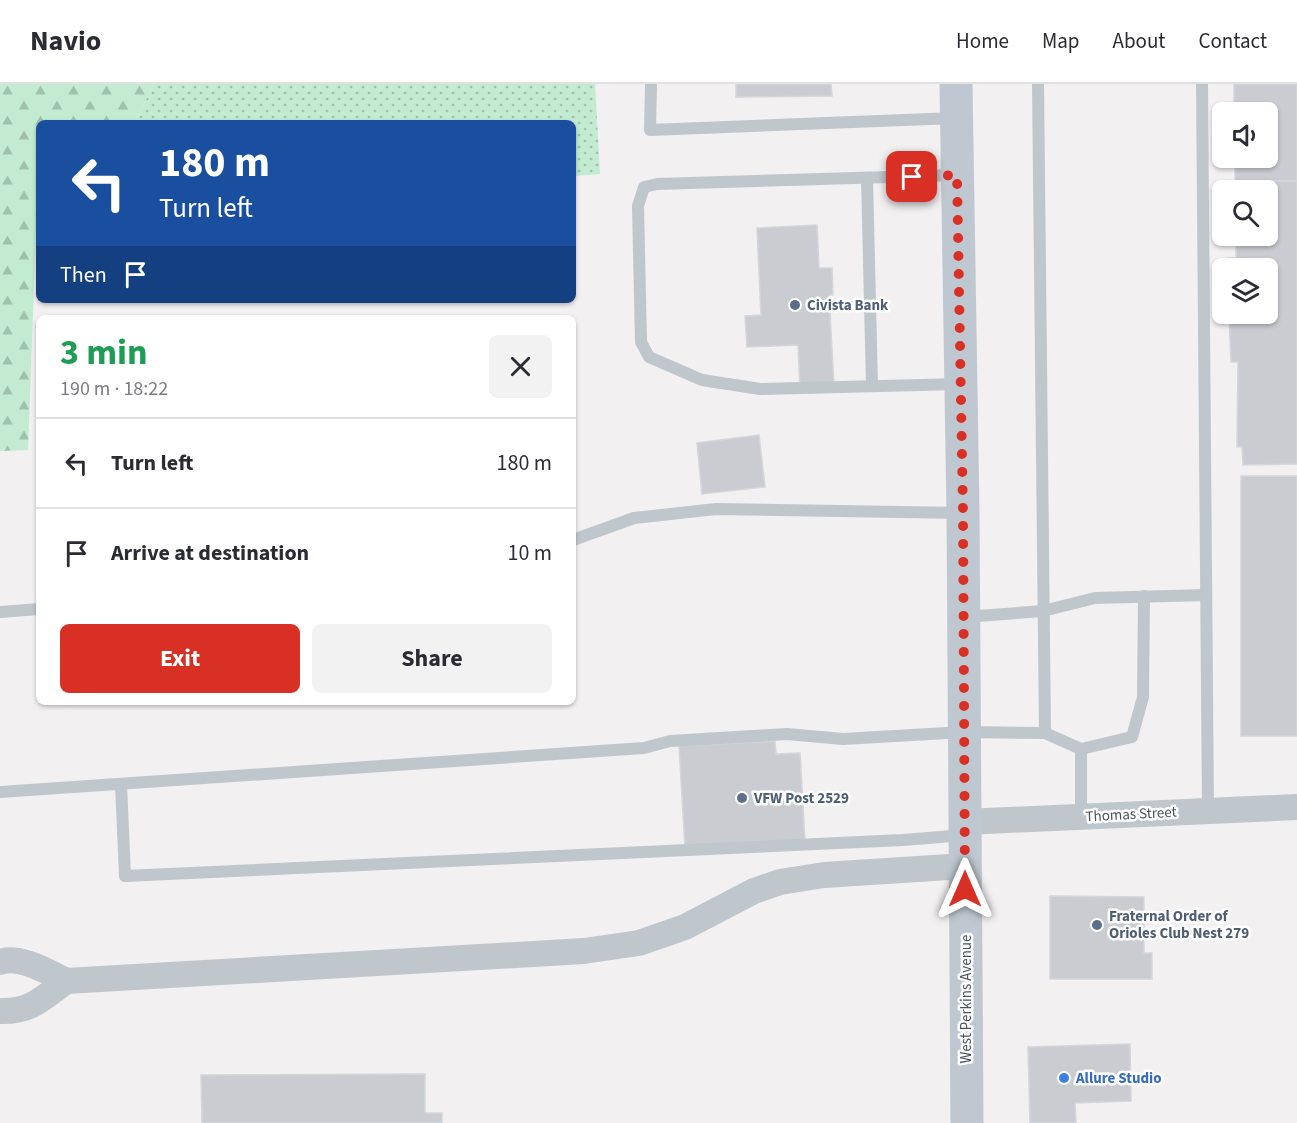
<!DOCTYPE html>
<meta charset="utf-8">
<style>
:root{--surface:#fff;--page:#f2f2f3;--text:#2b2b33;--muted:#7c7c81;--line:#e1e1e2;--accent:#d93025}
body{margin:0;font-family:"Source Sans 3",sans-serif;background:var(--page);color:var(--text);height:100vh;display:flex;flex-direction:column;font-size:22px;white-space:nowrap}
*{box-sizing:border-box;margin:0}
p{font-size:20px;color:var(--muted)}
.icon{flex:none;width:33px;height:33px;fill:none;stroke:currentColor;stroke-width:2;stroke-linecap:round;stroke-linejoin:round}
.map{position:relative;flex:1;overflow:hidden}
.details{position:absolute;left:36px;top:231px;width:540px;height:390px;display:flex;flex-direction:column;background:var(--surface);border-radius:9px;box-shadow:0 2px 4px #0004}
.details>*{flex:none}
.guide{position:absolute;left:36px;top:36px;width:540px;height:183px;border-radius:9px;box-shadow:0 2px 4px #0004;background:#1a4fa0;color:#fff;overflow:hidden}
.buttons{position:absolute;left:1212px;top:18px;display:grid;gap:12px}
.buttons a{display:grid;place-items:center;width:66px;height:66px;border-radius:9px;background:var(--surface);box-shadow:0 2px 4px #0004;font-size:30px}
.pin{position:absolute;display:grid;place-items:center;width:51px;height:51px;color:#fff;margin:-26px;border-radius:12px;box-shadow:0 3px 9px #0006}
.me{position:absolute;width:66px;margin:-33px;rotate:0deg;stroke-linejoin:round;filter:drop-shadow(0 0 4px #0008)}
.turn{display:flex;align-items:center;gap:21px;height:126px;padding:0 24px;font-size:27px}
.turn .icon{width:78px;height:78px;stroke-width:2.5}
.turn b{display:block;font-size:42px;line-height:51px}
.then{display:flex;align-items:center;height:57px;padding:0 24px;background:#0003;gap:12px;font-size:22px}
.round{display:grid;place-items:center;flex:none;width:63px;height:63px;border-radius:9px;background:var(--page)}
.head{display:flex;align-items:center;justify-content:space-between;height:102px;padding:0 24px}
h1{font-size:36px;font-weight:700;line-height:45px;color:#1e9e55}
.action{display:flex;gap:12px;margin-top:auto;padding:12px 24px}
.action a{flex:1;height:69px;border-radius:9px;background:var(--accent);color:#fff;font-size:24px;font-weight:700;line-height:69px;text-align:center}
.action a+a{background:var(--page);color:var(--text)}
ul{padding:0;list-style:none}
li{display:flex;align-items:center;gap:18px;height:90px;padding:0 24px;border-top:2px solid var(--line)}
li div{flex:1}
li b{display:block;font-size:22px}
li em{font-style:normal}
header{display:flex;align-items:center;gap:36px;box-sizing:border-box;height:84px;padding:0 30px;background:var(--surface);border-bottom:2px solid var(--line)}
header strong{font-size:28px}
nav{display:flex;gap:33px;margin-inline-start:auto;font-size:21px}
.map>svg:first-child{display:block}
.green{fill:url(#green-dots)}
.forest{fill:url(#forest-firs)}
.building{fill:#caccd2;stroke:#d4d6da;stroke-width:1.5}
.lines{fill:none;stroke-linecap:round;stroke-linejoin:round}
.lane{stroke:#bfc7cd;stroke-width:12}
.street{stroke:#bfc7cd;stroke-width:26}
.secondary{stroke:#bfc8d1;stroke-width:33}
.route{stroke:#d93025;stroke-width:10;stroke-dasharray:0 18}
.service-dot{fill:#5c6f8a;stroke:#fff;stroke-width:2}
.shop-dot{fill:#3f7fe0;stroke:#fff;stroke-width:2}
.labels{text-anchor:middle;stroke-width:5;stroke-linejoin:round;paint-order:stroke}
.service-label{font-size:15px;font-weight:bold;fill:#4e5e75;stroke:#fff;text-anchor:start}
.street-label{font-size:15px;fill:#49535b;stroke:#fff}
.shop-label{font-size:15px;font-weight:bold;fill:#366cbe;stroke:#fff;text-anchor:start}
</style>
<header>
<strong>Navio</strong>
<nav><a>Home</a><a>Map</a><a>About</a><a>Contact</a></nav>
</header>
<div class="map">
<svg width="1297" height="1039" viewBox="0 0 1297 1039">
<defs>
<pattern id="green-dots" width="8" height="8" patternUnits="userSpaceOnUse" patternTransform="scale(1.5)"><rect width="8" height="8" fill="#c2ebd2"/><path d="M2 2h.1M6 6h.1" fill="none" stroke="#a0c1ad" stroke-width="1.8" stroke-linecap="round"/></pattern>
<pattern id="forest-firs" width="22" height="20" patternUnits="userSpaceOnUse" patternTransform="scale(1.5)"><rect width="22" height="20" fill="#c2ebd2"/><path d="M5 1l3.5 6h-7zM16 11l3.5 6h-7z" fill="#a0c1ad"/></pattern>
</defs>
<rect width="100%" height="100%" fill="#f2f0f0"/>
<path class="green" d="M 154,0 L 595,0 L 600,90 L 573,92 L 573,39 L 134,39 Z"/>
<path class="forest" d="M 0,0 L 154,0 L 134,39 L 39,39 L 39,119 L 37,120 L 28,366 L 0,367 Z"/>
<g class="building">
<path d="M 736,0 L 831,0 L 832,12 L 736,13 Z"/>
<path d="M 1234,0 L 1297,0 L 1297,97 L 1235,97 L 1235,74 L 1268,74 L 1268,28 L 1234,28 Z"/>
<path d="M 1235,97 L 1297,97 L 1297,380 L 1243,381 L 1242,363 L 1237,363 L 1238,278 L 1231,278 L 1229,230 L 1268,230 L 1268,184 L 1228,184 L 1228,174 L 1236,174 L 1236,152 L 1268,152 L 1268,106 L 1235,106 Z"/>
<path d="M 817,141 L 819,184 L 832,184 L 833,211 L 829,211 L 834,301 L 800,303 L 798,261 L 747,263 L 745,232 L 761,231 L 757,144 Z"/>
<path d="M 759,351 L 765,403 L 702,410 L 697,359 Z"/>
<rect x="1241" y="392" width="56" height="260"/>
<path d="M 775,657 L 776,670 L 800,669 L 805,757 L 685,763 L 679,662 Z"/>
<path d="M 1050,812 L 1144,813 L 1144,869 L 1152,869 L 1152,895 L 1050,895 Z"/>
<path d="M 1130,960 L 1131,1017 L 1075,1019 L 1076,1039 L 1030,1039 L 1028,963 Z"/>
<path d="M 425,990 L 425,1029 L 442,1029 L 442,1039 L 202,1039 L 201,991 Z"/>
</g>
<g class="lines">
<g class="lane">
<path d="M 651,0 L 650,46 L 956,34"/>
<path d="M 1038,0 L 1045,649"/>
<path d="M 1202,0 L 1208,727"/>
<path d="M 956,91 L 657,100 L 644,103 L 638,122 L 641,258 L 649,273 L 702,296 L 760,305 L 960,300"/>
<path d="M 867,94 L 872,302"/>
<path d="M 573,456 L 634,434 L 716,425 L 962,429"/>
<path d="M 0,528 L 39,525"/>
<path d="M 965,533 L 1043,527 L 1095,514 L 1206,511"/>
<path d="M 1081,665 L 1132,653 L 1143,613 L 1144,512"/>
<path d="M 121,700 L 125,792 L 903,756 L 965,751"/>
<path d="M 0,708 L 644,664 L 670,657 L 787,650 L 843,655 L 964,648 L 1045,649 L 1081,665 L 1081,732"/>
</g>
<g class="street">
<path d="M 965,738 L 1297,723"/>
<path d="M 0,878 C 20,871 48,888 66,897 L 584,867 L 639,859 L 685,843 L 754,807 L 780,798 L 824,791 L 965,782"/>
<path d="M 0,927 C 31,928 43,914 66,897"/>
</g>
<path class="secondary" d="M 956,0 L 963,429 L 967,1039"/>
</g>
<g class="lines">
<path class="route" d="M 912,93 L 957,91 L 963,429 L 965,805"/>
</g>
<g class="service-dot">
<circle cx="795" cy="221" r="6"/>
<circle cx="742" cy="714" r="6"/>
<circle cx="1097" cy="841" r="6"/>
</g>
<circle class="shop-dot" cx="1064" cy="994" r="6"/>
<g class="labels">
<g class="service-label">
<text x="807" y="226">Civista Bank</text>
<text x="754" y="719">VFW Post 2529</text>
<text x="1109" y="837">Fraternal Order of<tspan x="1109" dy="17">Orioles Club Nest 279</tspan></text>
</g>
<g class="street-label">
<text transform="translate(1131 730) rotate(-3)" y="5">Thomas Street</text>
<text transform="translate(966 915) rotate(-90)" y="5">West Perkins Avenue</text>
</g>
<g class="shop-label">
<text x="1076" y="999">Allure Studio</text>
</g>
</g>
</svg>
<div class="buttons">
<a><svg class="icon" aria-label="sound" viewBox="0 0 24 24"><path d="M4 9h4l5-4v14l-5-4H4zM17 9q2 3 0 6"/></svg></a>
<a><svg class="icon" aria-label="search" viewBox="0 0 24 24"><circle cx="10" cy="10" r="6"/><path d="M15 15l6 6"/></svg></a>
<a><svg class="icon" aria-label="layers" viewBox="0 0 24 24"><path d="M12 4l9 5-9 5-9-5zM3 14l9 5 9-5"/></svg></a>
</div>
<div class="pin" style="left:912px;top:93px;background:#d93025"><svg class="icon" aria-label="arrive" viewBox="0 0 24 24"><path d="M6 21V4h12l-3 4 3 4H6"/></svg></div>
<svg class="me" style="left:965px;top:805px" viewBox="-20 -20 40 40"><path d="M0-17L14 15 0 8-14 15z" fill="#d93025" stroke="#fff" stroke-width="4"/></svg>
<div class="guide">
<div class="turn"><svg class="icon" aria-label="left" viewBox="0 0 24 24"><path d="M17 20v-9H6M10 6l-5 5 5 5"/></svg><div><b>180 m</b>Turn left</div></div>
<div class="then">Then<svg class="icon" aria-label="arrive" viewBox="0 0 24 24"><path d="M6 21V4h12l-3 4 3 4H6"/></svg></div>
</div>
<section class="details">
<div class="head"><div><h1>3 min</h1><p>190 m · 18:22</p></div><a class="round"><svg class="icon" aria-label="close" viewBox="0 0 24 24"><path d="M6 6l12 12M18 6L6 18"/></svg></a></div>
<ul>
<li><svg class="icon" aria-label="left" viewBox="0 0 24 24"><path d="M17 20v-9H6M10 6l-5 5 5 5"/></svg><div><b>Turn left</b></div><em>180 m</em></li>
<li><svg class="icon" aria-label="arrive" viewBox="0 0 24 24"><path d="M6 21V4h12l-3 4 3 4H6"/></svg><div><b>Arrive at destination</b></div><em>10 m</em></li>
</ul>
<div class="action"><a>Exit</a><a>Share</a></div>
</section>
</div>
